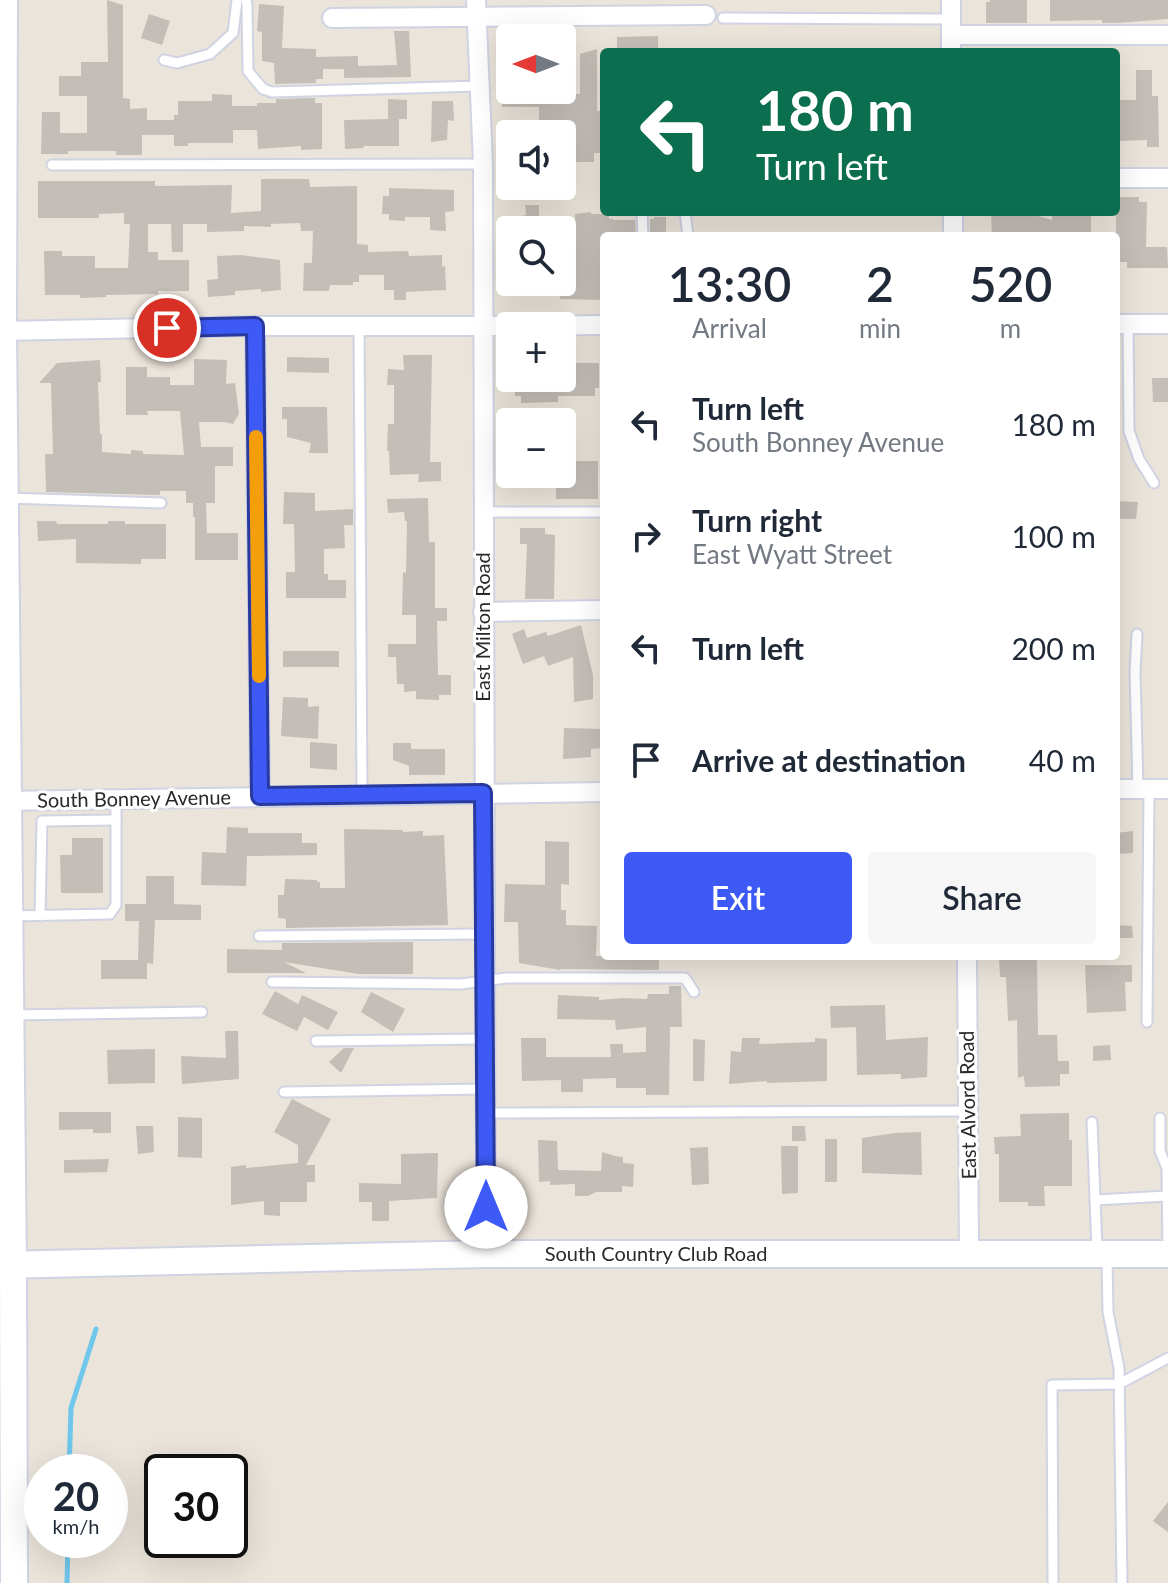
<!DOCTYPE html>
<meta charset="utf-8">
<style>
:root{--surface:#fff;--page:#f6f6f7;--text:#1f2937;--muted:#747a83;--accent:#3d5af6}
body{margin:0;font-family:Lato,sans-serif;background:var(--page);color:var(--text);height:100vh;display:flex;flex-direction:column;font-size:30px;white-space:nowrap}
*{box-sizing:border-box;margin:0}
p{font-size:26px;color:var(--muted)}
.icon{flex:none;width:44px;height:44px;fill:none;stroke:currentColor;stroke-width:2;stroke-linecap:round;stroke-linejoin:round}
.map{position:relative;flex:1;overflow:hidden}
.panel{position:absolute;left:600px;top:232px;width:520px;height:728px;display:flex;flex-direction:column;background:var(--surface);border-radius:8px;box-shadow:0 8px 32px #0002}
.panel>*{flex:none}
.hud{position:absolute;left:600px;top:48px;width:520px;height:168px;border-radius:8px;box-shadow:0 8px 32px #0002;background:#0b6e4f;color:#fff;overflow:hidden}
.needle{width:52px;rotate:270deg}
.fabs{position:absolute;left:496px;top:24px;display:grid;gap:16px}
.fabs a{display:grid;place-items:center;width:80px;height:80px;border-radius:8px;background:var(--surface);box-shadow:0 8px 32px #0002;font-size:40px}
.speed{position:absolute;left:24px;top:1454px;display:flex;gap:16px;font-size:40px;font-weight:700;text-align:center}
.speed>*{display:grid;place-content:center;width:104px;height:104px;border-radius:50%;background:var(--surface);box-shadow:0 8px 32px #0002;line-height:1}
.speed small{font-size:20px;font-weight:400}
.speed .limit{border:4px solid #111;border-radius:12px;background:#fff;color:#111}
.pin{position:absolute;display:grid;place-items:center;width:68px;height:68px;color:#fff;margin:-34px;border:4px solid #fff;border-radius:50%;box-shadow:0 2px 8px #0007}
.me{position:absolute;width:88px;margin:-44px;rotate:0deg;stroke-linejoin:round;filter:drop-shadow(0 0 6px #0008)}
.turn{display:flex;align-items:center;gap:28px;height:168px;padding:0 24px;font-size:36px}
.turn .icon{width:104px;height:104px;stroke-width:2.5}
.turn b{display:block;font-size:56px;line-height:68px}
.eta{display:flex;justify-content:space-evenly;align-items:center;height:136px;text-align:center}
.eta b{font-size:48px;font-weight:600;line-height:56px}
.button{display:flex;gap:16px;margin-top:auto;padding:16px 24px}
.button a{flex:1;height:92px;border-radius:8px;background:var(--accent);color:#fff;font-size:32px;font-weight:600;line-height:92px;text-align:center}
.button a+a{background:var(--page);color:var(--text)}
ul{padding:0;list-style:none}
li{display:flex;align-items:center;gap:24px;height:112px;padding:0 24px}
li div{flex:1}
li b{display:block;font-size:30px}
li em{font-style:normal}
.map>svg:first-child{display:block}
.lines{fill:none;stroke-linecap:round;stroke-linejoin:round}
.stream{stroke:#6fc7ec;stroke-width:5}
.building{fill:#c3beb7}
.lane-casing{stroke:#d0d3e2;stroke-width:13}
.street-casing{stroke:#d0d3e2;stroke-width:22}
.secondary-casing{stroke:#d0d3e2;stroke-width:30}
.lane{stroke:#fff;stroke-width:9}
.street{stroke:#fff;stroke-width:18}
.secondary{stroke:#fff;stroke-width:26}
.route-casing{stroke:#283aa0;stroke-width:20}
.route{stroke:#3d5af6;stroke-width:14}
.slow{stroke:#f59e0b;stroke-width:14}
.labels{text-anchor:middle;stroke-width:6;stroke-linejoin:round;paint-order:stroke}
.street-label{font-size:20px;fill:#292929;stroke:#fff}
</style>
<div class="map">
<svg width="1168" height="1583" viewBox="0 0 1168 1583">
<rect width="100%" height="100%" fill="#ebe4db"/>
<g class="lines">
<g class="stream">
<path d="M 69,1472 L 71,1408 L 96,1329"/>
<path d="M 67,1583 L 68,1540"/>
</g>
</g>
<g class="building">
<path d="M 107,0 L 123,5 L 123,98 L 130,99 L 130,109 L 147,108 L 147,120 L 174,120 L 174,115 L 178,115 L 178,101 L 212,101 L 212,94 L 232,95 L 232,106 L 257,106 L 257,103 L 276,103 L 276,99 L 315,98 L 315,103 L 322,103 L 322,149 L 301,150 L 301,146 L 258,149 L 257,130 L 233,130 L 233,143 L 188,143 L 188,146 L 174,146 L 174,135 L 142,135 L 142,155 L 116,155 L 116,151 L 68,151 L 68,154 L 41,154 L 42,112 L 60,112 L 60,133 L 87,133 L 87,96 L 59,96 L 59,76 L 81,76 L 81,62 L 108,62 Z"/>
<path d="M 990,0 L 1027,0 L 1027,23 L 986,23 L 986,2 L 990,2 Z"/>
<path d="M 1050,0 L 1168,0 L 1168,19 L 1118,23 L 1102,23 L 1102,20 L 1050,21 Z"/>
<path d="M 259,4 L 284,6 L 282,48 L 316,49 L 316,57 L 358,56 L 358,66 L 397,65 L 394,31 L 409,31 L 411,77 L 344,78 L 344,69 L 323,69 L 323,79 L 316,79 L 316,83 L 275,84 L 274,63 L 262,61 L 262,32 L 257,31 Z"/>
<path d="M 149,14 L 170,21 L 162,45 L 141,38 Z"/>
<path d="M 658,36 L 658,52 L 617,52 L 617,37 Z"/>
<path d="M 597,49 L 597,111 L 604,111 L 604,153 L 594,153 L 594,162 L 575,162 L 575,134 L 539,134 L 539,107 L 502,107 L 501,94 L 580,94 L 580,54 Z"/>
<path d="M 1136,70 L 1152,70 L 1152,96 L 1158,96 L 1159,147 L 1147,147 L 1147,140 L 1116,141 L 1116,100 L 1136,100 Z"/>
<path d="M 388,99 L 407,100 L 407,119 L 399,119 L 399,146 L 363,146 L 364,148 L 345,149 L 344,120 L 388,119 Z"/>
<path d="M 432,101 L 453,101 L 454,121 L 448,120 L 447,140 L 431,142 Z"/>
<path d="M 261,179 L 309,179 L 310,187 L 357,186 L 357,244 L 368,245 L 368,252 L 408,251 L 409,256 L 442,255 L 442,267 L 445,266 L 446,290 L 406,292 L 406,300 L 394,300 L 394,290 L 384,290 L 384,275 L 359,275 L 359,282 L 353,282 L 353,285 L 330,285 L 329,291 L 303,291 L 304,263 L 312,263 L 313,231 L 301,231 L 300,223 L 271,224 L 271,227 L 244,226 L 244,231 L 207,232 L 207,224 L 183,224 L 183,252 L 172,252 L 171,224 L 148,224 L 148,252 L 158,252 L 158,260 L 189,260 L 189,291 L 158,291 L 158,294 L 106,295 L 106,297 L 80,298 L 80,295 L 45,295 L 44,251 L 62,251 L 62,256 L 95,256 L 95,268 L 128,268 L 130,224 L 124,224 L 124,213 L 99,214 L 99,218 L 38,218 L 38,181 L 155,181 L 155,186 L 232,185 L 231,213 L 261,211 Z"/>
<path d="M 389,188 L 454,190 L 454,211 L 445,212 L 446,231 L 430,230 L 430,217 L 405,217 L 405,221 L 389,220 L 389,214 L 382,214 L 383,196 L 389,196 Z"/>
<path d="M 1116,197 L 1139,197 L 1139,202 L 1147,202 L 1146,247 L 1167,247 L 1168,268 L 1127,268 L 1127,262 L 1116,262 Z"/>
<path d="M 525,205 L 539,205 L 539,230 L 522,230 L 522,216 L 526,215 Z"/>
<path d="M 591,212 L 591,214 L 609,214 L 609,219 L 613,219 L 613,220 L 635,220 L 636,236 L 604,236 L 604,300 L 560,299 L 562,259 L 576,260 L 575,214 Z"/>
<path d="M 991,212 L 1025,212 L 1052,220 L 1052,212 L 1091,212 L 1091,236 L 992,236 Z"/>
<path d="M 654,217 L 666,217 L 666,236 L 650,236 L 650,219 L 654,219 Z"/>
<path d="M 241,255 L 280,260 L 281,290 L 261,292 L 261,289 L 235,291 L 235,295 L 208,297 L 207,280 L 218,279 L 217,256 Z"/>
<path d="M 403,355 L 432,355 L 430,462 L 441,462 L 441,481 L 418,482 L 419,474 L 390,475 L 389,451 L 387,451 L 388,424 L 394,424 L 394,385 L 387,385 L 388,369 L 404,370 Z"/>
<path d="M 287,357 L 329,358 L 329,373 L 287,372 Z"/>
<path d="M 194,359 L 227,360 L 226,384 L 235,383 L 239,414 L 233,424 L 224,422 L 199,422 L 201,447 L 233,447 L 233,466 L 215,466 L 215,503 L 206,503 L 207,533 L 238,533 L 238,560 L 195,560 L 195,517 L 193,517 L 193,503 L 186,503 L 186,491 L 160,491 L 160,495 L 157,495 L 46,492 L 45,454 L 53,454 L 51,383 L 39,383 L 57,363 L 100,360 L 101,382 L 98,382 L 100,434 L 102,434 L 102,452 L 131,454 L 131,450 L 143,451 L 143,454 L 184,455 L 180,411 L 147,411 L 148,415 L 126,415 L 126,367 L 147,367 L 147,377 L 170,377 L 170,385 L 194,385 Z"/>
<path d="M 576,363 L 599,363 L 599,388 L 595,388 L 595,396 L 558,396 L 558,402 L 521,403 L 521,396 L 515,396 L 515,378 L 576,378 Z"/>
<path d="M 1152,378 L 1168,378 L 1168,402 L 1153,402 Z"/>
<path d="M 282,407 L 327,407 L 328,453 L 309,453 L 311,443 L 287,437 L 287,419 L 282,419 Z"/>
<path d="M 562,461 L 598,461 L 598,499 L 556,499 L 556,474 L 562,474 Z"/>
<path d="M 284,492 L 315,493 L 315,511 L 353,509 L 353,525 L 344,525 L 345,548 L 324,549 L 324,574 L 328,574 L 328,580 L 346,580 L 346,598 L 286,598 L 286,572 L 295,572 L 294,524 L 283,524 Z"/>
<path d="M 428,498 L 429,542 L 435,542 L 435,608 L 447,608 L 447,621 L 437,621 L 438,675 L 451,675 L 451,695 L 439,695 L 439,700 L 416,699 L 416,691 L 404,692 L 404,684 L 397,684 L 396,657 L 388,657 L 388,644 L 416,644 L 416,615 L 402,615 L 403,572 L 406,573 L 407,521 L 405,521 L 404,512 L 388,513 L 387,499 Z"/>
<path d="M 1116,501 L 1138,502 L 1136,519 L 1116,519 Z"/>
<path d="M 37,521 L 56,521 L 57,524 L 108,524 L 108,521 L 125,521 L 125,524 L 166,524 L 166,559 L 141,559 L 141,564 L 76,563 L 76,539 L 38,541 Z"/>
<path d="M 520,528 L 545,528 L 545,534 L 555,535 L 554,599 L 525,599 L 527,544 L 520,544 Z"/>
<path d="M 581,625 L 593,675 L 593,699 L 574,702 L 573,657 L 548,666 L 544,656 L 523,664 L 512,634 L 524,629 L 527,638 L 546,632 L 548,636 Z"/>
<rect x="283" y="651" width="56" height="16"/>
<path d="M 283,697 L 308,698 L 308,707 L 319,706 L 318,739 L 281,736 Z"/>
<path d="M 564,728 L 604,729 L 604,748 L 591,749 L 591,757 L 563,759 Z"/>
<path d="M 310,742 L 337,744 L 337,770 L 310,768 Z"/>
<path d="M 393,743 L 411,743 L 411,749 L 445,749 L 445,775 L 409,775 L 409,766 L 393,760 Z"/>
<path d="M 227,827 L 248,828 L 248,833 L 302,833 L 302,843 L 317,843 L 317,855 L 247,856 L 246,886 L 201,885 L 202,852 L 226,853 Z"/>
<path d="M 344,829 L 403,830 L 403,832 L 423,831 L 423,836 L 444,835 L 448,925 L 286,928 L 286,919 L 278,918 L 278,895 L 284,895 L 285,879 L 317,880 L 317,882 L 320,882 L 320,888 L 345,888 Z"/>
<path d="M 1133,831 L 1133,853 L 1116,854 L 1116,833 Z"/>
<path d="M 72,838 L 103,838 L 103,893 L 61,893 L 60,855 L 72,855 Z"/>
<path d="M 545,841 L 569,842 L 569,885 L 561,884 L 561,910 L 566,910 L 566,925 L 597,926 L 596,956 L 659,956 L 659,970 L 560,969 L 560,970 L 519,963 L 518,922 L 504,922 L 505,884 L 545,885 Z"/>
<path d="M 146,876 L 174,876 L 174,904 L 201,905 L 201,920 L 155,920 L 153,964 L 147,963 L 147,979 L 101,979 L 101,960 L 138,960 L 139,921 L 125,921 L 125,904 L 146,904 Z"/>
<path d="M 1116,925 L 1132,926 L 1133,938 L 1116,938 Z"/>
<path d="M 413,942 L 413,974 L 359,974 L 284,962 L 306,973 L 227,973 L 227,949 L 282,950 L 282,943 Z"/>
<path d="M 1037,957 L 1038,1035 L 1057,1035 L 1058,1061 L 1069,1061 L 1069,1074 L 1060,1074 L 1060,1086 L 1025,1087 L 1024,1076 L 1018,1078 L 1017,1020 L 1008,1021 L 1006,977 L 1000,977 L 999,958 Z"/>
<path d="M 1085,965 L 1132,965 L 1132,982 L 1125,982 L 1126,1011 L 1087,1013 Z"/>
<path d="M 669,986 L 681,986 L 682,1027 L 670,1027 L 669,1095 L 646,1095 L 646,1088 L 616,1088 L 616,1078 L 583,1079 L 583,1092 L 561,1092 L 561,1080 L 522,1081 L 521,1038 L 546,1038 L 546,1057 L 611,1057 L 610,1044 L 623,1044 L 623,1053 L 646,1052 L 646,1027 L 616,1030 L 615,1020 L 557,1019 L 558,995 L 599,997 L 599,1000 L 623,998 L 647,999 L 648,994 L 669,994 Z"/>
<path d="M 275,991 L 298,1004 L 302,995 L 338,1012 L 328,1030 L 304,1017 L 297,1031 L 262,1014 Z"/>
<path d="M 371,992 L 405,1009 L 393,1032 L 361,1012 Z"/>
<path d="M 885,1005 L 886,1040 L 928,1037 L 927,1077 L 901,1079 L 901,1074 L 857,1075 L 856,1027 L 831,1028 L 830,1006 Z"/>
<path d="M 225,1031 L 238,1031 L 239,1079 L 182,1084 L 181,1056 L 226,1058 Z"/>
<path d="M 742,1038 L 760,1038 L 759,1044 L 815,1042 L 815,1038 L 827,1039 L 827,1081 L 767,1083 L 767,1081 L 729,1084 L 731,1051 L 741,1052 Z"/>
<path d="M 693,1039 L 705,1040 L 704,1081 L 693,1081 Z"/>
<path d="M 1110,1045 L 1111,1060 L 1093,1061 L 1093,1046 Z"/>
<path d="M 344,1048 L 354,1048 L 341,1073 L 329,1062 Z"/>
<path d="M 155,1049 L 155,1083 L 108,1084 L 107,1050 Z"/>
<path d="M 292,1099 L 331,1119 L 306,1165 L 315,1165 L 315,1182 L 307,1182 L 307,1202 L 280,1202 L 280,1216 L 264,1215 L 264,1201 L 231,1205 L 231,1167 L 246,1165 L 246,1168 L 298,1163 L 298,1145 L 274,1132 Z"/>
<path d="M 59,1112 L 111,1112 L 111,1133 L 93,1133 L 93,1129 L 59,1130 Z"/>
<path d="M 1069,1113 L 1069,1140 L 1072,1140 L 1072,1186 L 1044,1186 L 1045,1206 L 1028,1206 L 1028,1202 L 999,1202 L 999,1154 L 995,1154 L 994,1137 L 1021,1136 L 1020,1114 Z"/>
<path d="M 178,1117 L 202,1118 L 202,1158 L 178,1157 Z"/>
<path d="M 136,1126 L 153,1126 L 154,1152 L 138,1154 Z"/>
<path d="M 792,1126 L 805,1126 L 806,1141 L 792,1141 Z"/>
<path d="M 921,1132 L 922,1175 L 862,1173 L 862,1138 L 895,1133 Z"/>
<rect x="825" y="1139" width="12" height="43"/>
<path d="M 538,1140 L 557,1141 L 558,1170 L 601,1171 L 602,1152 L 615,1156 L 623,1157 L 623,1163 L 634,1164 L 633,1187 L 622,1186 L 622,1192 L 596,1192 L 588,1196 L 575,1196 L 575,1184 L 550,1185 L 550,1181 L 539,1182 Z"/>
<path d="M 781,1146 L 798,1146 L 798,1193 L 782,1194 Z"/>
<path d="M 708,1147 L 709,1184 L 692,1185 L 690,1148 Z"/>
<path d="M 438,1153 L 437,1198 L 389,1201 L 389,1221 L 372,1221 L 372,1202 L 359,1202 L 359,1183 L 401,1184 L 401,1154 Z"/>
<path d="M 109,1159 L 107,1172 L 64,1173 L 64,1160 Z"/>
<path d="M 1168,1502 L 1168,1532 L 1153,1521 Z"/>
</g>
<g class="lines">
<defs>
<g id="lane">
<path d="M 246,0 L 247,4 L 248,71 L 263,89 L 272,92 L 479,86"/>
<path d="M 723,18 L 951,19"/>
<path d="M 164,60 L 177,63 L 210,54 L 233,33 L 237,0"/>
<path d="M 52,165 L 483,164"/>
<path d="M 642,212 L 643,236"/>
<path d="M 685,212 L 688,236"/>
<path d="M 1128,324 L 1129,431 L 1139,459 L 1154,483"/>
<path d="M 359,327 L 362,795"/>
<path d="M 8,498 L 161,503"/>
<path d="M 483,512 L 604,512"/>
<path d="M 1137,634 L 1135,672 L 1138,789"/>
<path d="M 13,916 L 110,914 L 116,905 L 116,799"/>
<path d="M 40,916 L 42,821 L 116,820"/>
<path d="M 259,936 L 484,934"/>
<path d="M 272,982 L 461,984 L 506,978 L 685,978 L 694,992"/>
<path d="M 13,1015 L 202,1012"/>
<path d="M 1147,1022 L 1149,789"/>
<path d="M 316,1041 L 485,1039"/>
<path d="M 284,1092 L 485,1089"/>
<path d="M 485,1113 L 968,1111"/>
<path d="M 1160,1118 L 1160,1151 L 1167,1168 L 1168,1253"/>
<path d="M 1092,1122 L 1097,1250"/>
<path d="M 1095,1200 L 1167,1196"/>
<path d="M 1107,1258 L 1108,1312 L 1119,1368 L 1122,1583"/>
<path d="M 1053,1583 L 1052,1385 L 1119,1384 L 1168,1358"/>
</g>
<g id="street">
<path d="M 476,0 L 483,164 L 486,1254"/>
<path d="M 951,0 L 951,52"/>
<path d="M 332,18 L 706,15"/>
<path d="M 951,35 L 1168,35"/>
<path d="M 1116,178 L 1168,178"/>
<path d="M 953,212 L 953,236"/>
<path d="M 1116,324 L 1168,324"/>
<path d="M 255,326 L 260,796"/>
<path d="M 519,326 L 604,325"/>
<path d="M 0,331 L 255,326 L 510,326"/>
<path d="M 483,612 L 604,610"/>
<path d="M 1116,789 L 1168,789"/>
<path d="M 0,801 L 604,792"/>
<path d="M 967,956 L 969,1254"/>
</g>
<g id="secondary">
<path d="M 4,0 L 3,331 L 13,1265 L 14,1583"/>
<path d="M 0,1265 L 486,1254 L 1168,1254"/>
</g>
</defs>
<use href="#lane" class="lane-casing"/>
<use href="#street" class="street-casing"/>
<use href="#secondary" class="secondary-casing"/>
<use href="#lane" class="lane"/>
<use href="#street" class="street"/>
<use href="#secondary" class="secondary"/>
</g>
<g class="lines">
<defs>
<path id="route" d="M 167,328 L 255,326 L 260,796 L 483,793 L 486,1207"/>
</defs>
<use href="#route" class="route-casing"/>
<use href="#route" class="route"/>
<path class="slow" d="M 256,437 L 259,676"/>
</g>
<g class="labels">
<g class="street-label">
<text transform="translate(483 627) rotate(-90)" y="7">East Milton Road</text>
<text transform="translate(134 799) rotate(-1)" y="7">South Bonney Avenue</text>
<text transform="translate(968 1105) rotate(-91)" y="7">East Alvord Road</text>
<text x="656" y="1261">South Country Club Road</text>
</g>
</g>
</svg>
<div class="fabs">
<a><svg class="needle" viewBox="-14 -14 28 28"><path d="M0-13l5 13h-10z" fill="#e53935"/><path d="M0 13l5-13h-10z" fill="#747a83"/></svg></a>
<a><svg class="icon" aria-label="sound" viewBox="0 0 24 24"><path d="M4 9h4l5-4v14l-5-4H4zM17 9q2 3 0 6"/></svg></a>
<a><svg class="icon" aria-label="search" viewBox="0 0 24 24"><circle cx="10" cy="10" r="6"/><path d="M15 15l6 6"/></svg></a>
<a>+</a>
<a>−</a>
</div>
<div class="speed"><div>20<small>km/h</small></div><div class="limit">30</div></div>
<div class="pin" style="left:167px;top:328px;background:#d93025"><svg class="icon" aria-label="arrive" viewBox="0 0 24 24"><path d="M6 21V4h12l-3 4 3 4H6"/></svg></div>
<svg class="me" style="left:486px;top:1207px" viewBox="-20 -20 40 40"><circle r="19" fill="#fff"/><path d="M0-13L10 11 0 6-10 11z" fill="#3d5af6"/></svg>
<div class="hud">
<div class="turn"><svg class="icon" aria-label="left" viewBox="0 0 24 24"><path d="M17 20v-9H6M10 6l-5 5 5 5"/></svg><div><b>180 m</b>Turn left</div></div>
</div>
<section class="panel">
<div class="eta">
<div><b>13:30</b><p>Arrival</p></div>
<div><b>2</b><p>min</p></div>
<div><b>520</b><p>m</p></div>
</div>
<ul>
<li><svg class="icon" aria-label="left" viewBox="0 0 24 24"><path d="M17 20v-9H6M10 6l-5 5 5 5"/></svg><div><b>Turn left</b><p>South Bonney Avenue</p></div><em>180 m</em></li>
<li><svg class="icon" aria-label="right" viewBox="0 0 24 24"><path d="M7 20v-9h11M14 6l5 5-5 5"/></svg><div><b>Turn right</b><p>East Wyatt Street</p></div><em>100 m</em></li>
<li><svg class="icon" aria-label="left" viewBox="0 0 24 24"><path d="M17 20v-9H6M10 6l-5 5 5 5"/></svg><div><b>Turn left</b></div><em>200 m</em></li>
<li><svg class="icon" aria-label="arrive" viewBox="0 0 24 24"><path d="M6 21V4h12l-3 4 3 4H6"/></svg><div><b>Arrive at destination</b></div><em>40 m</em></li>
</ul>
<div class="button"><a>Exit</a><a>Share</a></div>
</section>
</div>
